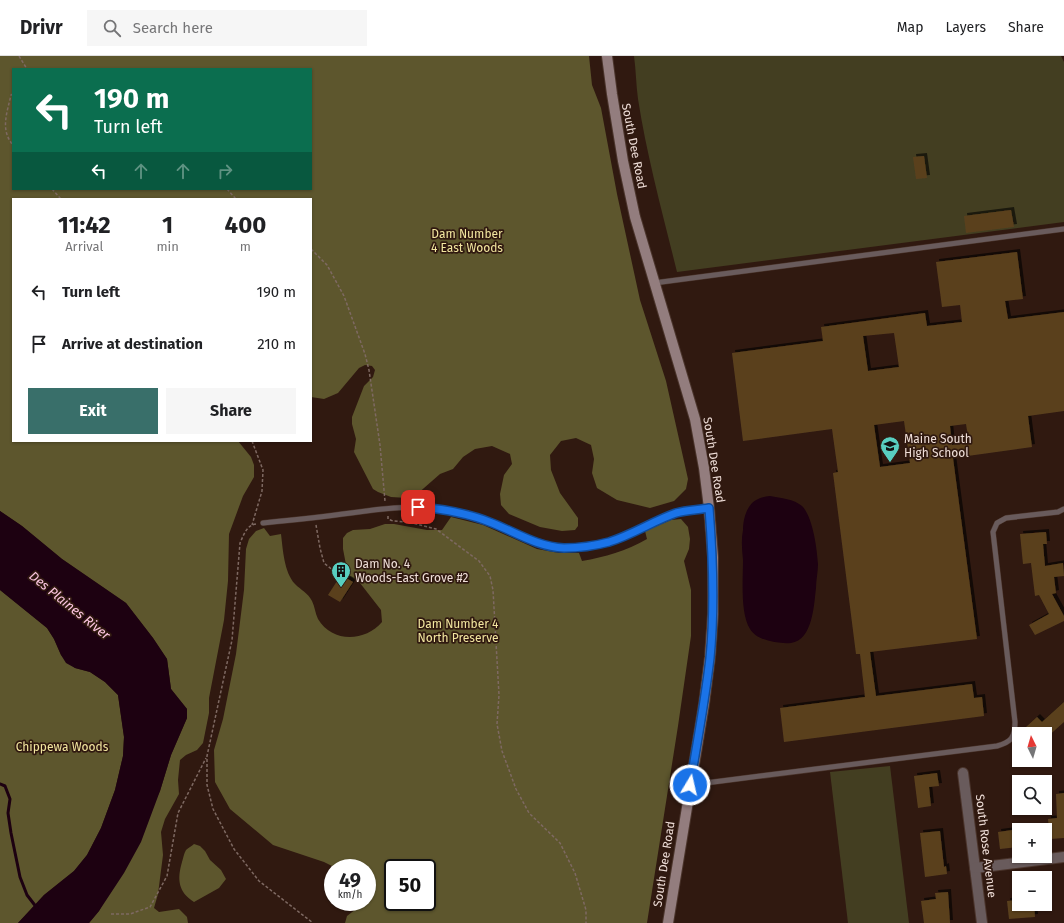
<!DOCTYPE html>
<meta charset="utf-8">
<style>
:root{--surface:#fff;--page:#f6f6f6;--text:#202124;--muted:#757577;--line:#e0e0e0;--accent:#396f6a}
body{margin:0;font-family:"Fira Sans",sans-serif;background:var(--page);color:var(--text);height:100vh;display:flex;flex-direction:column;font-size:15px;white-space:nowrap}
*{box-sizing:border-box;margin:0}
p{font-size:13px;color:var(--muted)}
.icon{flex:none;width:22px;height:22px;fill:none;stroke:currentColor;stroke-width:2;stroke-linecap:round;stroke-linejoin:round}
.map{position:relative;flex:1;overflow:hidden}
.details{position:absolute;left:12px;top:142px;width:300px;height:244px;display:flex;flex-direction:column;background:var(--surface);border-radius:0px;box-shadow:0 1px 3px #0004}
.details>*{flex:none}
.banner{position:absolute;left:12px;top:12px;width:300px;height:122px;border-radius:0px;box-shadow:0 1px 3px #0004;background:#0b6e4f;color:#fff;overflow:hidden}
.needle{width:26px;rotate:355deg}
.tools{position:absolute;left:1012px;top:671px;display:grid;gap:8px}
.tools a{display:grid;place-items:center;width:40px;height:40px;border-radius:0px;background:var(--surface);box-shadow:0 1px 3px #0004;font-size:20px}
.speed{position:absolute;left:324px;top:803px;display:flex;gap:8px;font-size:20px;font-weight:700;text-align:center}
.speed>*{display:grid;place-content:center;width:52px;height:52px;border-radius:50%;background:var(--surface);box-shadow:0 1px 3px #0004;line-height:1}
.speed small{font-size:10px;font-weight:400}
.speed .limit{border:2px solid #111;border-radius:6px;background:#fff;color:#111}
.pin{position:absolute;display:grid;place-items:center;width:34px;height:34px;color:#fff;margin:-17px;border-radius:8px;box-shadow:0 2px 6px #0006}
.me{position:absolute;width:44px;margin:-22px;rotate:9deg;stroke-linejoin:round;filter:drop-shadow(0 0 3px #0008)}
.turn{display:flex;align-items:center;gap:14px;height:84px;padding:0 16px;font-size:18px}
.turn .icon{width:52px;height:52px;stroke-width:2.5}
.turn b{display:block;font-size:28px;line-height:34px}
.lanes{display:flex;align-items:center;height:38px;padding:0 16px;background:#0003;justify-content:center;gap:20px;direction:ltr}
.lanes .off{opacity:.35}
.eta{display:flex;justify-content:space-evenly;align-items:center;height:68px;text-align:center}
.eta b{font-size:24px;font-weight:700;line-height:28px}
.primary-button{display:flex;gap:8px;margin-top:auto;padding:8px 16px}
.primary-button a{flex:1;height:46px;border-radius:0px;background:var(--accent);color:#fff;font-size:16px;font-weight:700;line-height:46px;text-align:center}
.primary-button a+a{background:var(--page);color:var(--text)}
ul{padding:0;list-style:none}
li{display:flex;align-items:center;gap:12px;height:52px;padding:0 16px}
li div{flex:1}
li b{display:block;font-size:15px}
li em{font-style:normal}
header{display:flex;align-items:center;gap:24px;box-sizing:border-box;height:56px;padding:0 20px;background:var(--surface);border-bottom:1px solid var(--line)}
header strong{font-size:19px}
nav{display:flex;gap:22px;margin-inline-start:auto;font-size:14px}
.search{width:280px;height:36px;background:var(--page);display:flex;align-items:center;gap:10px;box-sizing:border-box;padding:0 14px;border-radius:0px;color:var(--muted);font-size:15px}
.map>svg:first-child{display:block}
.green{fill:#433e21}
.forest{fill:#5d562d;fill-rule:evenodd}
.water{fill:#1d0111}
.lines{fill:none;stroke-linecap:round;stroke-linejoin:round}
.stream{stroke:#1d0111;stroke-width:3}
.building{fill:#5a401e;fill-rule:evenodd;filter:url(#shadow)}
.lane-casing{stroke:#4b352c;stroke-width:6}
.street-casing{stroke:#4b352c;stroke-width:12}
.secondary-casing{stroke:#4b352c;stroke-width:12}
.path{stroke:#7e6962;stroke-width:1.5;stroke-dasharray:3 2;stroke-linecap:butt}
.lane{stroke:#695b5c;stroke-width:5}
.street{stroke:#695b5c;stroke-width:10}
.secondary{stroke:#937d7e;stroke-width:10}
.route-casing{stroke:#114b97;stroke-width:10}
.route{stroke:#1a73e8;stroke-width:7}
.labels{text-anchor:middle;stroke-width:3.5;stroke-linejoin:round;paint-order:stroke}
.street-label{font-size:12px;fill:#efded8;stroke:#301910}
.park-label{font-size:12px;fill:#f2e69f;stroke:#301910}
.poi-label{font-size:12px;fill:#efded8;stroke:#301910;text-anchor:start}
.water-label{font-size:13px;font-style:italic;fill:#fdc6e2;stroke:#301910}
</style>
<header>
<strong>Drivr</strong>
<div class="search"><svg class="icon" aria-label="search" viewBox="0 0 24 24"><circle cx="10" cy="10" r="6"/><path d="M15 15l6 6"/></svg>Search here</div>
<nav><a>Map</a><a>Layers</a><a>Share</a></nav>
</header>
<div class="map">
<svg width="1064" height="867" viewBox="0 0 1064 867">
<defs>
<filter id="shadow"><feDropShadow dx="3" dy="-3" stdDeviation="0" flood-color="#0009"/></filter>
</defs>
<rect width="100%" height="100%" fill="#301910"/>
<g class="green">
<path d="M 634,0 L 1061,0 L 1064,6 L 1064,166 L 677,216 C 663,159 647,101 638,43 C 636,29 636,14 634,0 Z"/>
<path d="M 890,710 L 909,867 L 848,867 L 830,716 Z"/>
</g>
<g class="forest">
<path d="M 0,0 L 589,0 L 592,29 L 601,52 L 617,138 L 640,244 L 666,325 L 688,423 L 686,433 L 674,445 L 650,452 L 617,444 L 597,432 L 592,417 L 594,403 L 591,389 L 576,382 L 561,385 L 550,399 L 551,414 L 560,437 L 578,462 L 578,470 L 575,474 L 562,475 L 540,471 L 509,458 L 501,449 L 500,438 L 504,419 L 512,408 L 510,398 L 492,390 L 475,393 L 463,401 L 453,413 L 440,418 L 416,439 L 407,442 L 391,441 L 378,436 L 373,433 L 354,396 L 356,383 L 352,368 L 352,361 L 364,330 L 373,321 L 375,314 L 372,310 L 365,309 L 359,312 L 338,337 L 324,343 L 311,341 L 311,143 L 13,143 L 13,385 L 238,385 L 251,401 L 254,409 L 254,421 L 243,440 L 229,478 L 228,525 L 224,564 L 209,642 L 209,657 L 203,687 L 197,694 L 186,699 L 180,704 L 178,724 L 179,738 L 165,763 L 161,776 L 163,799 L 158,838 L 154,852 L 159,856 L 179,853 L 187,861 L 188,867 L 89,867 L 99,855 L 160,735 L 171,699 L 187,662 L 187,653 L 171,633 L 167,603 L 153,582 L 126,547 L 62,503 L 22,470 L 0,455 ZM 13,13 L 311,13 L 311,133 L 13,133 Z"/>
<path d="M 451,461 L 483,469 L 537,493 L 559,497 L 579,497 L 582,505 C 605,501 626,495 647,483 L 645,475 L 671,464 L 681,463 L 688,471 L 690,483 L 689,493 L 684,505 L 691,534 L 691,580 L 678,670 L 647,867 L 345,867 L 347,860 L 365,846 L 367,846 L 367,812 L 336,812 L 324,806 L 273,789 L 230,753 L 215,726 L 214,694 L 223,663 L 236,598 L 244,534 L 246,493 L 249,483 L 256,475 L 264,472 L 270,480 L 281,478 C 283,494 284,516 295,528 C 301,534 308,537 312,545 C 315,551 315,557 318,563 C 332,587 365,586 382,566 L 381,554 L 360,527 L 348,519 L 343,493 L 343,482 L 347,477 L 353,474 L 370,473 L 385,468 L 394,468 L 427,474 L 442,474 ZM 393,812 L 427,812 L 427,846 L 393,846 Z"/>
<path d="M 0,534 L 47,572 L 54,583 L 61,599 L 75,612 L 90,616 L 105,626 L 118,639 L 124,681 L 123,700 L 115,734 L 101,772 L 87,799 L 74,815 L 44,839 L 18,867 L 0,867 Z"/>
<path d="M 194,788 L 200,790 L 205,795 L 210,804 L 221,814 L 226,823 L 219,832 L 194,846 C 178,836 177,823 182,806 C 183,803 184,797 186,794 C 188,792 192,790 194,788 Z"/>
</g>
<g class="water">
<path d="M 770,440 C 781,442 794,443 802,450 C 813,461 817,493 818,508 C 818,516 816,524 816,532 C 814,548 813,584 791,587 C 779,588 757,585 750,573 C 740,557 743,523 743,504 C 742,494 741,484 743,474 C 743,466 745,457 749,451 C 754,443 762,441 770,440 Z"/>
<path d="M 0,455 L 22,470 L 62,503 L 126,547 L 153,582 L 167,603 L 171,633 L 187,653 L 187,662 L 171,699 L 160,735 L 141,786 L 124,817 L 99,855 L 89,867 L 18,867 L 44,839 L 74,815 L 87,799 L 101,772 L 115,734 L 123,700 L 124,681 L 118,639 L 105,626 L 90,616 L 75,612 L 66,607 L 61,599 L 54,583 L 47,572 L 0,534 Z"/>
</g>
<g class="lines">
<path class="stream" d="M 0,728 L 5,730 L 10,743 L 8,757 L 11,777 L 20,821 L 27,839 L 37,852"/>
</g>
<g class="building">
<path d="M 924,100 L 927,122 L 916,123 L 913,101 Z"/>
<path d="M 1011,154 L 1014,171 L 966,177 L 964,160 Z"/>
<path d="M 1017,196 L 1023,243 L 1005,245 L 1008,263 L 1064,256 L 1064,355 L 1028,360 L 1032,391 L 953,402 L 977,583 L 870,596 L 876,640 L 972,628 L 974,642 L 982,641 L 984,660 L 784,686 L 780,652 L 865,641 L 860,598 L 856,598 L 833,417 L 838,416 L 832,373 L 743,385 L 732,297 L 823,285 L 821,271 L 925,257 L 927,270 L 962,266 L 960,249 L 942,251 L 936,206 ZM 894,277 L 899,311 L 868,315 L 863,280 ZM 904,365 L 910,407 L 880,411 L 874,369 ZM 966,368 L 969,387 L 952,389 L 950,370 Z"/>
<path d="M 1046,476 L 1047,488 L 1043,488 L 1045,510 L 1063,507 L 1064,520 L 1054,521 L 1056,537 L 1052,538 L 1064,560 L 1064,565 L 1035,579 L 1029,569 L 1049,558 L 1039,539 L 1035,540 L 1031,507 L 1023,508 L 1020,478 Z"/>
<path d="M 341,519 L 353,526 L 340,546 L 328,539 Z"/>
<path d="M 1064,646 L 1064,666 L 1045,683 L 1045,678 L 1032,678 L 1026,671 L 1037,661 L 1042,666 Z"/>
<path d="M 937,717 L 939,730 L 929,731 L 931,750 L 918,752 L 914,720 Z"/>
<path d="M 1064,737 L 1064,782 L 1050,783 L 1048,763 L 1057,762 L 1056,738 Z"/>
<path d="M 1019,773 L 1019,791 L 1000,793 L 998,776 Z"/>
<path d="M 940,775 L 944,811 L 946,810 L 947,818 L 925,821 L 920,777 Z"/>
<path d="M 948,836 L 950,867 L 924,867 L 921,845 L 936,843 L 935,837 Z"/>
<path d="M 1019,844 L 1019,848 L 1034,848 L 1035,861 L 1009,863 L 1007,845 Z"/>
</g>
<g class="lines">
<defs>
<g id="lane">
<path d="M 654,227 L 1064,173"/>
<path d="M 263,467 C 293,464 322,461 351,457 C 379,453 409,449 438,453 C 462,456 486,464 508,473 C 526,482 544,492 565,492 C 580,492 595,490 610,486 C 633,478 653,465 677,457 C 687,454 699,454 709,452"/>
<path d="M 690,729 L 997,690 C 1011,686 1015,682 1015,666 L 993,476 L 997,467 L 1006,462 L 1058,456 L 1064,453"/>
</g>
<g id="street">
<path d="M 963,717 L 982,867"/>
<path d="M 975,812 L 1064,801"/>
</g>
<path id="secondary" d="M 607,0 L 612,38 L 623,105 L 635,161 L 695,363 L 704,412 L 709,452 L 713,501 L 713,558 L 710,601 L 704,648 L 668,867"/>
</defs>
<use href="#lane" class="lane-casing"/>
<use href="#street" class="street-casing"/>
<use href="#secondary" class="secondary-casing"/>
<g class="path">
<path d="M 19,0 L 27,13"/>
<path d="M 13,38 L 11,39 C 7,57 0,74 13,89"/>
<path d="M 52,133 L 61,143"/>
<path d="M 227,133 L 236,143"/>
<path d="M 311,193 L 327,209 L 344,240 L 365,298 L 369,314 L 380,389 L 385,445"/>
<path d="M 252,385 L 263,414 L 262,435 L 252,469"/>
<path d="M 388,460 L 388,463 L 393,465 L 408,466 L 436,473 L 479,505 L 490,520 L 493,534 L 499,639 L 497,668 L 502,695 L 516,733 L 529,757 L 560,787 L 575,817 L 586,854 L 586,867"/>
<path d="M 256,468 C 247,469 244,478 240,487 L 232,584 L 207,700 L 207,729 L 213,753 L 234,793 L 259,825 L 313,867"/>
<path d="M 316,469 L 320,492 L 324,507 L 340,520"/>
<path d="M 111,858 L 130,858 L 150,851 L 167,820 L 178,757 L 206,702"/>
</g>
<use href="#lane" class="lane"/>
<use href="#street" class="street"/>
<use href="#secondary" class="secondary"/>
</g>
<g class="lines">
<defs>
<path id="route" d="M 418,451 C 443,453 468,457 492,467 C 515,476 538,491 564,492 C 579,492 594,490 609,486 C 632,479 653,465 676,457 C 687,454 698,454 709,452 C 713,502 715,552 710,602 C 705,645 697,687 690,729"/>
</defs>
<use href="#route" class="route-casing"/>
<use href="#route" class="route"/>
</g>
<defs>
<symbol id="school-pin" viewBox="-11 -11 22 30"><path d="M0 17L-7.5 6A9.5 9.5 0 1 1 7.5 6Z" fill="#58cec0" stroke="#301910"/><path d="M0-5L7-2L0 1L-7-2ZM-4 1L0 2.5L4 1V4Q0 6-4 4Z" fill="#111"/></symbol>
<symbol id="building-pin" viewBox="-11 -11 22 30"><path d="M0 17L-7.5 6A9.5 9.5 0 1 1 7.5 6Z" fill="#58cec0" stroke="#301910"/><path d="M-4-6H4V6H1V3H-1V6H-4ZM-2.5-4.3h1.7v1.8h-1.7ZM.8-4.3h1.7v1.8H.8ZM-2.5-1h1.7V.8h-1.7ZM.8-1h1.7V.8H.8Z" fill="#111"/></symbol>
</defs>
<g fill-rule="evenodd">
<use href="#school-pin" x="879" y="379" width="22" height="30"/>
<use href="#building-pin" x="330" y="504" width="22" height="30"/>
</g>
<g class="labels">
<g class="street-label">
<text transform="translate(634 90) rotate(79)" y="4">South Dee Road</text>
<text transform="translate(714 404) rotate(81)" y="4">South Dee Road</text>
<text transform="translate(986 790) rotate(83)" y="4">South Rose Avenue</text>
<text transform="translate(664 808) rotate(-81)" y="4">South Dee Road</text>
</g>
<g class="park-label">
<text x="467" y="182">Dam Number<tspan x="467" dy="14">4 East Woods</tspan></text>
<text x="458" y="572">Dam Number 4<tspan x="458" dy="14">North Preserve</tspan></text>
<text x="62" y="695">Chippewa Woods</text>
</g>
<g class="poi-label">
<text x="904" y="387">Maine South<tspan x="904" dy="14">High School</tspan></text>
<text x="355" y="512">Dam No. 4<tspan x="355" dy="14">Woods-East Grove #2</tspan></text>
</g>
<g class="water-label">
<text transform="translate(70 549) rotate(39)" y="5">Des Plaines River</text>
</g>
</g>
</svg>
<div class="tools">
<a><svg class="needle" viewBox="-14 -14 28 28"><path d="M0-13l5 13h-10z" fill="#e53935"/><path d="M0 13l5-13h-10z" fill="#757577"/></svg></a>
<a><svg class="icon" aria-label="search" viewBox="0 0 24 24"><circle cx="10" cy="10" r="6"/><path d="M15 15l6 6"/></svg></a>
<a>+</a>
<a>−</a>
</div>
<div class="speed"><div>49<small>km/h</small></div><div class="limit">50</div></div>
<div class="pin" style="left:418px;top:451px;background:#d93025"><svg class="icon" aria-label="arrive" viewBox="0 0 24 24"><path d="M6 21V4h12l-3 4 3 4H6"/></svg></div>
<svg class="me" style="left:690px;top:729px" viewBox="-20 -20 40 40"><circle r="17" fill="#1a73e8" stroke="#fff" stroke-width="3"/><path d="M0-11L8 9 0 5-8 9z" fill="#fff"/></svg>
<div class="banner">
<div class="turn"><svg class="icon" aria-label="left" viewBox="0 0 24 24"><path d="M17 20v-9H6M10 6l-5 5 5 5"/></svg><div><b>190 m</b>Turn left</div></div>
<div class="lanes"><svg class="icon" aria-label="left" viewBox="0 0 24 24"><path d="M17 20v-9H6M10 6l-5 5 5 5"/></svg><svg class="icon off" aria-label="ahead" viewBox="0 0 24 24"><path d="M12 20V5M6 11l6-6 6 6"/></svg><svg class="icon off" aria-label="ahead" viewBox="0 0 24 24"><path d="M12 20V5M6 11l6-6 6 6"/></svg><svg class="icon off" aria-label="right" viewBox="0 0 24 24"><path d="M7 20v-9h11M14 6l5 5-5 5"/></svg></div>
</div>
<section class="details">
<div class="eta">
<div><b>11:42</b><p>Arrival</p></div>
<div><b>1</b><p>min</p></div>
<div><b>400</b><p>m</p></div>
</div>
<ul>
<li><svg class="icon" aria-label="left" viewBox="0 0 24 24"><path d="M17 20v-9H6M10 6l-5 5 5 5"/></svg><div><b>Turn left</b></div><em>190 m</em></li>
<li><svg class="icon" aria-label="arrive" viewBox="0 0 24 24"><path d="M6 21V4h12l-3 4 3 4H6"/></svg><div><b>Arrive at destination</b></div><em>210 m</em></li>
</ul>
<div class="primary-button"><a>Exit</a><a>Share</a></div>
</section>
</div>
